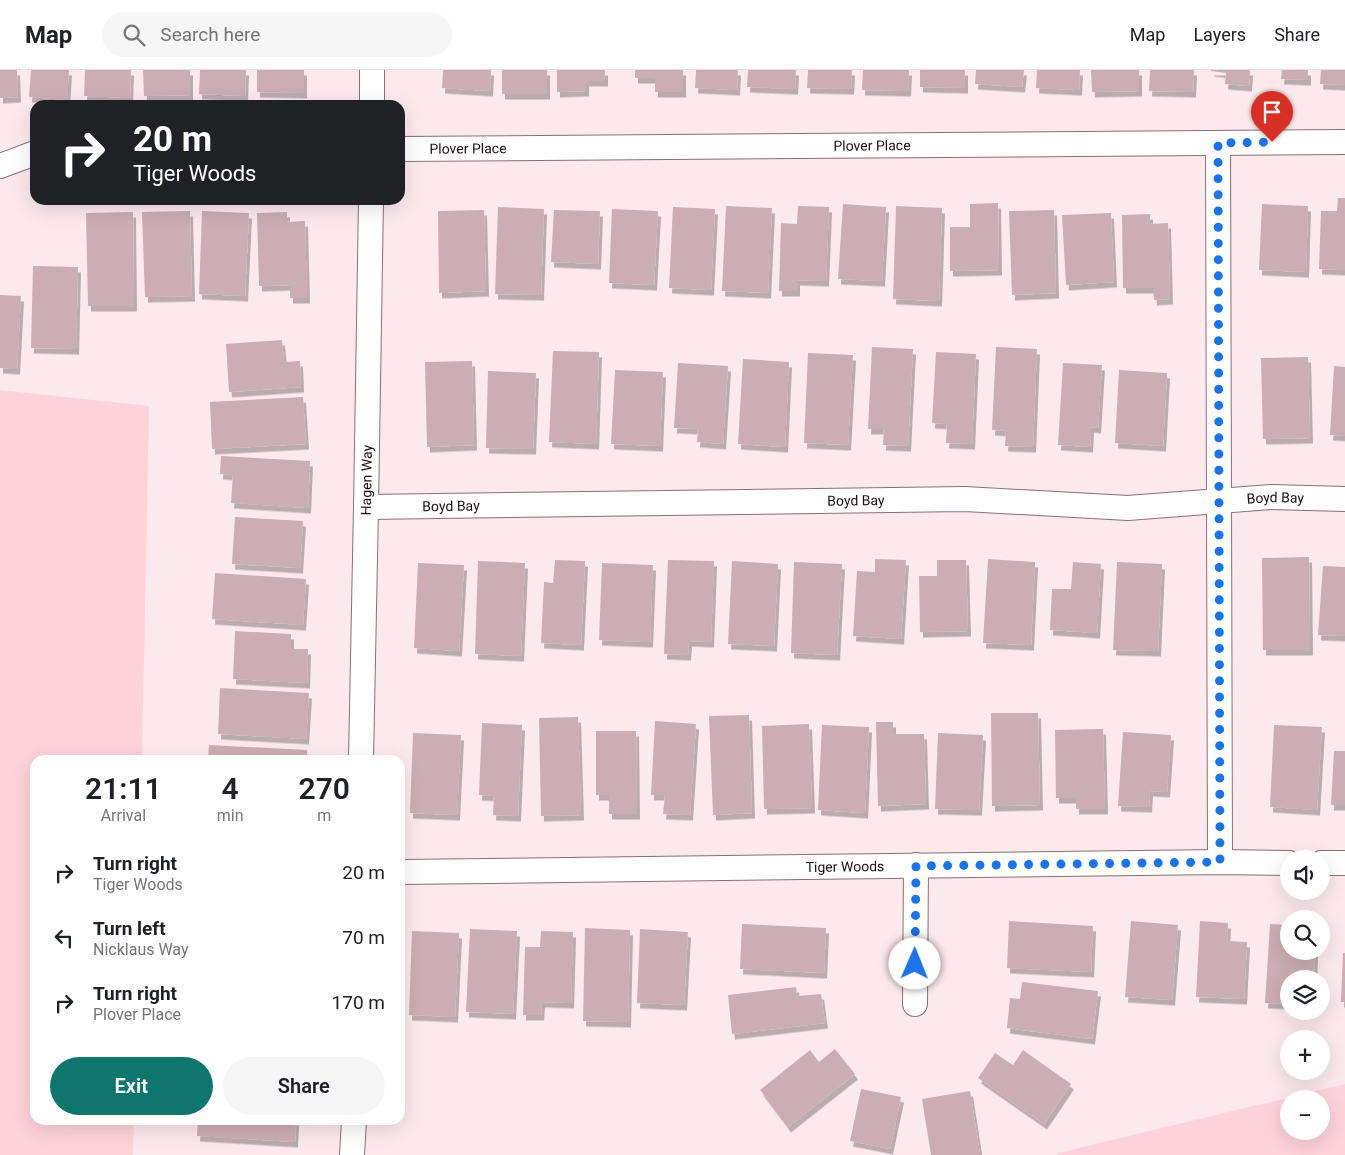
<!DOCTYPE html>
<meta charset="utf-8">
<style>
:root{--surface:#fff;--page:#f6f6f6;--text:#202124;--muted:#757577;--line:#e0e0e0;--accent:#0f766e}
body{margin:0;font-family:Roboto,sans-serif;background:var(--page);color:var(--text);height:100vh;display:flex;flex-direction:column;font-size:19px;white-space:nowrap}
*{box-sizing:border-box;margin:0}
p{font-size:16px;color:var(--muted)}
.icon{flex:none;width:28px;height:28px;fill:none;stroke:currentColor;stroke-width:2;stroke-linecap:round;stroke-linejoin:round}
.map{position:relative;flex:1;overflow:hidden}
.sheet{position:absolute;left:30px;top:685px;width:375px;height:370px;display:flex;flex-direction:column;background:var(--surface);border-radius:15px;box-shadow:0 5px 20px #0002}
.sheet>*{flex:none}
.guide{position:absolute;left:30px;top:30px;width:375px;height:105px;border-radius:15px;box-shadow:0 5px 20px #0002;background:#202124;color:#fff;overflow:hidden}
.buttons{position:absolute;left:1280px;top:780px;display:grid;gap:10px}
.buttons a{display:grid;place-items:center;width:50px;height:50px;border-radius:50%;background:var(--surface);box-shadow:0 5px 20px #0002;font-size:25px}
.pin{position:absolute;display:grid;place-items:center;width:42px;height:42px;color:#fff;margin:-51px -21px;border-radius:50% 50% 50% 0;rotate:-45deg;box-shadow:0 0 5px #0007}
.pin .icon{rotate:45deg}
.me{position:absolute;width:55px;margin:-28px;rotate:1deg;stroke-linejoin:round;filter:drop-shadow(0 0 4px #0008)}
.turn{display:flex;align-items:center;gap:18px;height:105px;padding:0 20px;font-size:22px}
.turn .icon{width:65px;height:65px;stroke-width:2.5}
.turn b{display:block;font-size:35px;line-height:42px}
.eta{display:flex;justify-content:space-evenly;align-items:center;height:85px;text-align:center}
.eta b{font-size:30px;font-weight:600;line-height:35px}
.button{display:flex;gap:10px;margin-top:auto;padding:10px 20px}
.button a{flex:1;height:58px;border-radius:30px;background:var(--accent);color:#fff;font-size:20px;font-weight:600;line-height:58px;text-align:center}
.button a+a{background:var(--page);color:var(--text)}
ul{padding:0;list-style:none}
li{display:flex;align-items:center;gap:15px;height:65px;padding:0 20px}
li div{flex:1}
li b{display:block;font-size:19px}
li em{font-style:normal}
header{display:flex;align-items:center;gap:30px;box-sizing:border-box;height:70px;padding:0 25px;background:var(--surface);border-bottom:1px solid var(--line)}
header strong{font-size:24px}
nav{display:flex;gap:28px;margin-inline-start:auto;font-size:18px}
.search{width:350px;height:45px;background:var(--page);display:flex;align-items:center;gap:12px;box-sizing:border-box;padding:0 18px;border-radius:28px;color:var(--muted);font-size:19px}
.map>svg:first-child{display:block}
.green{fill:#fed2db;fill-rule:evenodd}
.building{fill:#cbaeb4;filter:url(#shadow)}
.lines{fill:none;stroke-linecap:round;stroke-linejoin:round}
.minor-casing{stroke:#8a6e74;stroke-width:26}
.minor{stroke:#fff;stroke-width:24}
.route{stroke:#1a73e8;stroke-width:9;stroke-dasharray:0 16.2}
.labels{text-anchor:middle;stroke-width:4;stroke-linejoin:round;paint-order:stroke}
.street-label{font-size:14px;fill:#190f11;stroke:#fff}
</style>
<header>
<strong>Map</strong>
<div class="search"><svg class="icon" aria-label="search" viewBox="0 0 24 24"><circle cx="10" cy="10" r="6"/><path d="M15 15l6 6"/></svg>Search here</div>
<nav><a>Map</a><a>Layers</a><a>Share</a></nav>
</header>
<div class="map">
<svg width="1345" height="1085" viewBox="0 0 1345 1085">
<defs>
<filter id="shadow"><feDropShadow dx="3" dy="5.5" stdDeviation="0" flood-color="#0004"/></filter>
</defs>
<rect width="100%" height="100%" fill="#fce9ed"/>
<g class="green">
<path d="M 0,320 L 149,336 L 142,690 L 35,690 L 35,1050 L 134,1050 L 133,1085 L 0,1085 Z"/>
<path d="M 1345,1014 L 1345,1085 L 1056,1085 L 1058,1083 ZM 1289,1029 L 1321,1029 L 1321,1061 L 1289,1061 Z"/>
</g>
<g class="building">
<path d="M 0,0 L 17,0 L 18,27 L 0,28 Z"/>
<path d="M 31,0 L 69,0 L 67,30 L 29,27 Z"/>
<path d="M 85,0 L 131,0 L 130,28 L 84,26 Z"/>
<path d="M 143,0 L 190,0 L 190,25 L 144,26 Z"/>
<path d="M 200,0 L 246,0 L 245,26 L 199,24 Z"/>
<path d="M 257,0 L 304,0 L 304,23 L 257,22 Z"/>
<path d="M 443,0 L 491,0 L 490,21 L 442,18 Z"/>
<rect x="502" y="0" width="45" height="24"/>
<path d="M 557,0 L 605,0 L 605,11 L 586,11 L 586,21 L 557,22 Z"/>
<path d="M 635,0 L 683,0 L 683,22 L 655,22 L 655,8 L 635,8 Z"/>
<path d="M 696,0 L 738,0 L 737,20 L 695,18 Z"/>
<path d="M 748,0 L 796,0 L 795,19 L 747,17 Z"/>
<path d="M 808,0 L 852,0 L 851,19 L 807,18 Z"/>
<path d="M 863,0 L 909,0 L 908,21 L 862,20 Z"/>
<path d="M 920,0 L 965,0 L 965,18 L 920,17 Z"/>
<path d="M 976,0 L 1024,0 L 1022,17 L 975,14 Z"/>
<path d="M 1037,0 L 1080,0 L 1079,20 L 1036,18 Z"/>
<path d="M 1091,0 L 1139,0 L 1139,21 L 1092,22 Z"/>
<path d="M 1150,0 L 1194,0 L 1193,22 L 1149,21 Z"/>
<path d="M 1211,0 L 1250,0 L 1249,16 L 1225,14 L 1226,3 L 1211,1 Z"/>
<path d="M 1282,0 L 1308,0 L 1308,10 L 1281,9 Z"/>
<path d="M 1321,0 L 1345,0 L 1345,15 L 1320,14 Z"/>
<path d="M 1338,128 L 1345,128 L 1345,200 L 1319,199 L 1321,141 L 1337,141 Z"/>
<path d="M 998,133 L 999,200 L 950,201 L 950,157 L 970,157 L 970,134 Z"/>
<path d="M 843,134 L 886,137 L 882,211 L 838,209 Z"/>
<path d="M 1262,134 L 1308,136 L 1306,202 L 1259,200 Z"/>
<path d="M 726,136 L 772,138 L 768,223 L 722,221 Z"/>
<path d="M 798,136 L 829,137 L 826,211 L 797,210 L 797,221 L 779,221 L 781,153 L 797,154 Z"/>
<path d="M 896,136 L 942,138 L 939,231 L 893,229 Z"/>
<path d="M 498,137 L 544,139 L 541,225 L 495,224 Z"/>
<path d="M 673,137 L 715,139 L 711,220 L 669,218 Z"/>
<path d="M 612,139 L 658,141 L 654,215 L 609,213 Z"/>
<path d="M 484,140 L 486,221 L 439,223 L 438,141 Z"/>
<path d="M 554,140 L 600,141 L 598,194 L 551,192 Z"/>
<path d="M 1054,140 L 1056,223 L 1012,225 L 1009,141 Z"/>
<path d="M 190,141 L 192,226 L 145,227 L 142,142 Z"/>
<path d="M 202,141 L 249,143 L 245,226 L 199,224 Z"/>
<path d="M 133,142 L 134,236 L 88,236 L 86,143 Z"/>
<path d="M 287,142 L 287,152 L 305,151 L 307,228 L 290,228 L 290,215 L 259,216 L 257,143 Z"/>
<path d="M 1111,143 L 1114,212 L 1066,215 L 1062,145 Z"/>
<path d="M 1150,144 L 1150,154 L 1168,153 L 1170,229 L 1154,230 L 1153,218 L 1123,218 L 1122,145 Z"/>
<path d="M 33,196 L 78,197 L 76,279 L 31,278 Z"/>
<path d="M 0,225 L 21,226 L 17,299 L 0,298 Z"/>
<path d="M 282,270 L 284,292 L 300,291 L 301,317 L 229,322 L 226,274 Z"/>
<path d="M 872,277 L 913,279 L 908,376 L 883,375 L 884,359 L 868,359 Z"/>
<path d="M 996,277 L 1037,279 L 1033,377 L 1005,376 L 1006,361 L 992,360 Z"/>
<path d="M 553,281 L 599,282 L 596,374 L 549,372 Z"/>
<path d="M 936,282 L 976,284 L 972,374 L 946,373 L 947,354 L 932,353 Z"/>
<path d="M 808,283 L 853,285 L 848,375 L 804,373 Z"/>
<path d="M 1308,287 L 1310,368 L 1263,369 L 1261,288 Z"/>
<path d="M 743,289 L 789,292 L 785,377 L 738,374 Z"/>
<path d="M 472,291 L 474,375 L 427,377 L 425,292 Z"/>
<path d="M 678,293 L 728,296 L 723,374 L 697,372 L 698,359 L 674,358 Z"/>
<path d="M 1063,293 L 1102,295 L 1098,358 L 1091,357 L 1090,377 L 1058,375 Z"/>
<path d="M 1334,296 L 1345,297 L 1345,366 L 1330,365 Z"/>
<path d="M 615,300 L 663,302 L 660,376 L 611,374 Z"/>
<path d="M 1119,300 L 1167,303 L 1163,376 L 1115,373 Z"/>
<path d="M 488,301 L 536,303 L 533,379 L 486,378 Z"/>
<path d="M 303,327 L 306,374 L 212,379 L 210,332 Z"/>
<path d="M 221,386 L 310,391 L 308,438 L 231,433 L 233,405 L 220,404 Z"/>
<path d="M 235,447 L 303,451 L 300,498 L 232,494 Z"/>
<path d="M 1309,487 L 1310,580 L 1263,580 L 1262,488 Z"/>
<path d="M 875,489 L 906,490 L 901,569 L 853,566 L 857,501 L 875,502 Z"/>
<path d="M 988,489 L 1035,492 L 1031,575 L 983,573 Z"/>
<path d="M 555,490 L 585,491 L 581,575 L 541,573 L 544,512 L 553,513 Z"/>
<path d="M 668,490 L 714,491 L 711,572 L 689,571 L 688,585 L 664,584 Z"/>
<path d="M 937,490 L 966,490 L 968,561 L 920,562 L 919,506 L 937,506 Z"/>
<path d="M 478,491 L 525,493 L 521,586 L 475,584 Z"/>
<path d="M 732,491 L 778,494 L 774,576 L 728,574 Z"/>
<path d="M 794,492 L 842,494 L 837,585 L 791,583 Z"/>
<path d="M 1073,492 L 1101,494 L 1097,563 L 1050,560 L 1052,519 L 1071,519 Z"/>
<path d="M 1117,492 L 1162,494 L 1158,581 L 1113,580 Z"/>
<path d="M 418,493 L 464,495 L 459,581 L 414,578 Z"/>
<path d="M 602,493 L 653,495 L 650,572 L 599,570 Z"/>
<path d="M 1323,496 L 1345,497 L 1345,566 L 1318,565 Z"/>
<path d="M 215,503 L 306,509 L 303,555 L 212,549 Z"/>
<path d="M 235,561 L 291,564 L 291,579 L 308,579 L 307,613 L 233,609 Z"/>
<path d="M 220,618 L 309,623 L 306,669 L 218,664 Z"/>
<path d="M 991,643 L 1038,643 L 1040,735 L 992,736 Z"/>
<path d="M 749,645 L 752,743 L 713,745 L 709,646 Z"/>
<path d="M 578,647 L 581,745 L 541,746 L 539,648 Z"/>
<path d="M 655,651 L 696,654 L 690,745 L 663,744 L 665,725 L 651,725 Z"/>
<path d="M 876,652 L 893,652 L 893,664 L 924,664 L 926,734 L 878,736 Z"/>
<path d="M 482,653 L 522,655 L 518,746 L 493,745 L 494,726 L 479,725 Z"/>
<path d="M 809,654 L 812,738 L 764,739 L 762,656 Z"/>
<path d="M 822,655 L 869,657 L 865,743 L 818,740 Z"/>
<path d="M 1274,655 L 1322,657 L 1317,740 L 1270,737 Z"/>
<path d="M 1103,659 L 1105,739 L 1076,739 L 1076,728 L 1056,728 L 1055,660 Z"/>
<path d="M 596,661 L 636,661 L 637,744 L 609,744 L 609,725 L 596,725 Z"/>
<path d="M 1123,662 L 1171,665 L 1167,722 L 1150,721 L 1149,737 L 1118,736 Z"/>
<path d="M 413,663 L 461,665 L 457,745 L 410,743 Z"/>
<path d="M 938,663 L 983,665 L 979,740 L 935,739 Z"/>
<path d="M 209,675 L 307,680 L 307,690 L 208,690 Z"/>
<path d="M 1334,681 L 1345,681 L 1345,735 L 1331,735 Z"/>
<path d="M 1009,851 L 1093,856 L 1091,902 L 1007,898 Z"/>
<path d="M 1131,851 L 1178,855 L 1172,930 L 1125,927 Z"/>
<path d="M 1200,851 L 1228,853 L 1227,871 L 1247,872 L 1244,929 L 1196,927 Z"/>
<path d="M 742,854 L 826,858 L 824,903 L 740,899 Z"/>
<path d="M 1270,854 L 1289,855 L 1289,881 L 1315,881 L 1314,909 L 1289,909 L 1289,939 L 1287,939 L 1287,934 L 1265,933 Z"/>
<path d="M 585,858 L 630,860 L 628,952 L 583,951 Z"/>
<path d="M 470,859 L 517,861 L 513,944 L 466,942 Z"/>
<path d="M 640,859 L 688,862 L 684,935 L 637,933 Z"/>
<path d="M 412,861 L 459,863 L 455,947 L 409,945 Z"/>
<path d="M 541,861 L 573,862 L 571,933 L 542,932 L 541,945 L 523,945 L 525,877 L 540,877 Z"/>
<path d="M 1343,883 L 1345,883 L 1345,932 L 1341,932 Z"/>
<path d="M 1022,912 L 1098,921 L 1092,969 L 1007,958 L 1010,928 L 1020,929 Z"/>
<path d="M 796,917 L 797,926 L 821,924 L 825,953 L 732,964 L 728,925 Z"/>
<path d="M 835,979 L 855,1004 L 788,1057 L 760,1020 L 810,980 L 819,992 Z"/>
<path d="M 1023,980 L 1071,1014 L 1044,1054 L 978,1008 L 995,983 L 1013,995 Z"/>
<path d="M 861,1019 L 901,1027 L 890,1079 L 850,1071 Z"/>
<path d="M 970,1021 L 980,1085 L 931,1085 L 922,1029 Z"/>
<path d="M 198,1050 L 296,1050 L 295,1072 L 197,1066 Z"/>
</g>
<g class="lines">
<defs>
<g id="minor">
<path d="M 372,35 L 372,0"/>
<path d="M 1218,73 L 1220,792"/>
<path id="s1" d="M 400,79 L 1345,72"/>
<path d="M 0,96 L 35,83"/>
<path id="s2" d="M 366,437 L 965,429 L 1128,438 L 1271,427 L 1345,429"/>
<path id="s3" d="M 361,690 L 366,437 L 371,130"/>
<path d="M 1321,793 L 1345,793"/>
<path id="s4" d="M 400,802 L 1220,792 L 1289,793"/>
<path d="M 915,934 L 916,795"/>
<path d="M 352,1085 L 354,1050"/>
</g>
</defs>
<use href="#minor" class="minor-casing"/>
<use href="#minor" class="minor"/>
</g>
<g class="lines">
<path class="route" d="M 915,894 L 916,796 L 1220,792 L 1218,73 L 1272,72"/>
</g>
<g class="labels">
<g class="street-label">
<text dy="5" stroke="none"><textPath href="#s1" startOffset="472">Plover Place</textPath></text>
<text dy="5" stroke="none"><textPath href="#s1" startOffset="68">Plover Place</textPath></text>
<text dy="5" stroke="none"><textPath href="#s3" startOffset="280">Hagen Way</textPath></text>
<text dy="5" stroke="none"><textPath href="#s2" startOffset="910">Boyd Bay</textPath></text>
<text dy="5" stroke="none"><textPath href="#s2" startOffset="490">Boyd Bay</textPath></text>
<text dy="5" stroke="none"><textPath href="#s2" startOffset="85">Boyd Bay</textPath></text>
<text dy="5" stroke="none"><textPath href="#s4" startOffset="445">Tiger Woods</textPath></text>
</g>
</g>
</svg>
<div class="buttons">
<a><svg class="icon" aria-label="sound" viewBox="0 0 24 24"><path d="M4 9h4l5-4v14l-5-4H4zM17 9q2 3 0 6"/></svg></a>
<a><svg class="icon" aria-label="search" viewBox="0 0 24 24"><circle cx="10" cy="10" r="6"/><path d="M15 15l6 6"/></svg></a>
<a><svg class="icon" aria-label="layers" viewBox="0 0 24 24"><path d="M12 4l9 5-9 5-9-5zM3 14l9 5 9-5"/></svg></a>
<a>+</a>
<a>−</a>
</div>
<div class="pin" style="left:1272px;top:72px;background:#d93025"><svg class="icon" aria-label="arrive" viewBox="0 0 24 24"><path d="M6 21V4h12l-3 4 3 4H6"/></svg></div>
<svg class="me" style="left:915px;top:894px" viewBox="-20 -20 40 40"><circle r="19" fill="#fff"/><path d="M0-13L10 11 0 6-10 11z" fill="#1a73e8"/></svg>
<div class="guide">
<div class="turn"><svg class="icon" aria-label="right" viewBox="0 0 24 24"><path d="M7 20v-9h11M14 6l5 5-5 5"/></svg><div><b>20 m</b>Tiger Woods</div></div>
</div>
<section class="sheet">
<div class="eta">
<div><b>21:11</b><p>Arrival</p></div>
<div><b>4</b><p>min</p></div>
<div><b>270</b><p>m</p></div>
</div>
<ul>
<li><svg class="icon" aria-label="right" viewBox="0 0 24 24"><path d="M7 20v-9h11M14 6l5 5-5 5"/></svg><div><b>Turn right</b><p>Tiger Woods</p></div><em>20 m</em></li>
<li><svg class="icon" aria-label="left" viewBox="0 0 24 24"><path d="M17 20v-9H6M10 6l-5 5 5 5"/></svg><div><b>Turn left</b><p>Nicklaus Way</p></div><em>70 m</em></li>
<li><svg class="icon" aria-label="right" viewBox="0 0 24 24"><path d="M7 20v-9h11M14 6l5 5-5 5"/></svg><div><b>Turn right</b><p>Plover Place</p></div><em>170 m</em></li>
</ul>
<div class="button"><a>Exit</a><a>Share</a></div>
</section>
</div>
